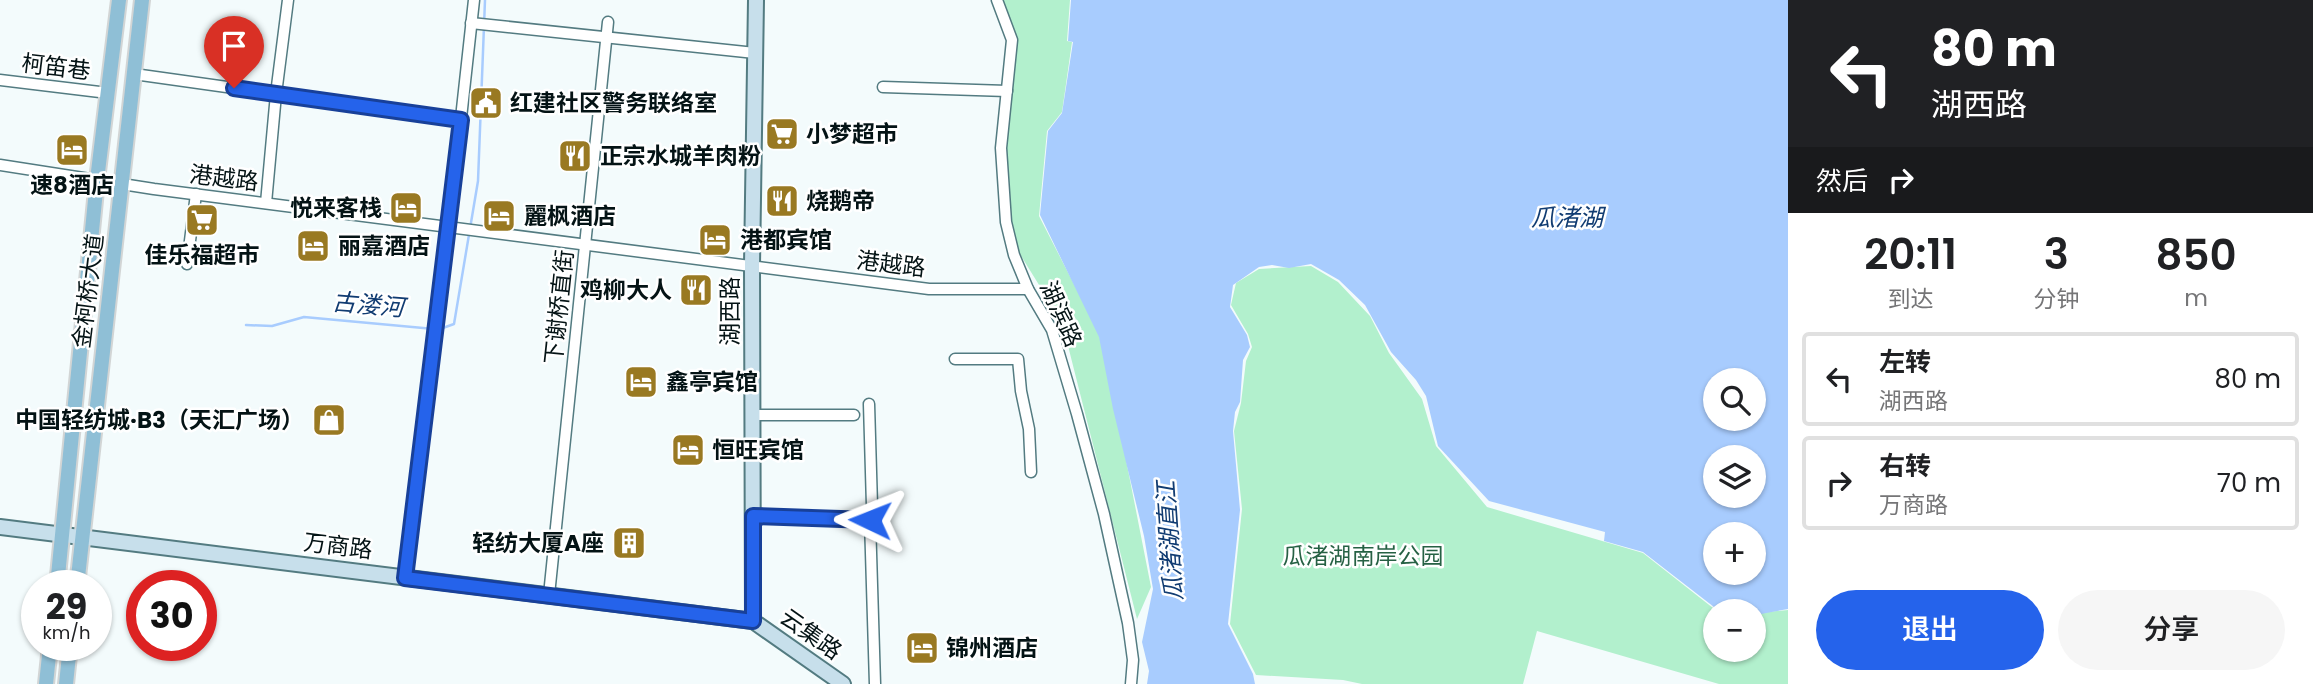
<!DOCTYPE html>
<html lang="zh">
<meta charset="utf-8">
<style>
:root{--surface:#fff;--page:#f6f6f6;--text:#202124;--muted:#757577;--line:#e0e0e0;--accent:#2563eb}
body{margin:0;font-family:Poppins,"Noto Sans SC",sans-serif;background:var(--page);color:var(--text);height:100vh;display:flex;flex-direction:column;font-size:26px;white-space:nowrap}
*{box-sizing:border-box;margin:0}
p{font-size:23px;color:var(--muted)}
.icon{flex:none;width:38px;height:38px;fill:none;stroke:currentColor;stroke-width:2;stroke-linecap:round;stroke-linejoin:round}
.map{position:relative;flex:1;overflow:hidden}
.drawer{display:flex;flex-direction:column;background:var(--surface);width:525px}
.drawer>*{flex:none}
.top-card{background:#202124;color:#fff;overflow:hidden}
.controls{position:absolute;left:1703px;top:368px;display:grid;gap:14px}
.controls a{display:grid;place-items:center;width:63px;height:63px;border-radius:50%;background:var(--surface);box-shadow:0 2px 5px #0004;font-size:35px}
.speed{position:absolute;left:21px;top:570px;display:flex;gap:14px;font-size:35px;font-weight:700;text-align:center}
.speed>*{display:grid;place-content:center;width:91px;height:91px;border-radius:50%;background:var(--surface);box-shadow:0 2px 5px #0004;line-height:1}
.speed small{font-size:18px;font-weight:400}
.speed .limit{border:10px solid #d22;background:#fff;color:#111}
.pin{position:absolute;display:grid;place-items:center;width:60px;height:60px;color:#fff;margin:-72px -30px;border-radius:50% 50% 50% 0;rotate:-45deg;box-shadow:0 0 7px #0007}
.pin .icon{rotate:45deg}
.me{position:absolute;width:77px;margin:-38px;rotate:272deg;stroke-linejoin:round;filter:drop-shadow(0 0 5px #0008)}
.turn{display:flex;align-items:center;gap:24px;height:147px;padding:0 28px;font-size:32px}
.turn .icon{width:91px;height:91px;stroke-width:2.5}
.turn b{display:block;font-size:49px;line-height:60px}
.then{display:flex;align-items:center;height:66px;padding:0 28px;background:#0003;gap:14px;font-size:26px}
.eta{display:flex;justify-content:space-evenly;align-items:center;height:119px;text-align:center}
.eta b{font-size:42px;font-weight:600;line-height:49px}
.cta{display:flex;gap:14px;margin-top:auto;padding:14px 28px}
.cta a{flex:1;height:80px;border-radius:42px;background:var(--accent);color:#fff;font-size:28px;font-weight:600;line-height:80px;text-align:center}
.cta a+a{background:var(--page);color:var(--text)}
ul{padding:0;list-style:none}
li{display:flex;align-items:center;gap:21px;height:94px;margin:0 14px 10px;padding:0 14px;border:4px solid var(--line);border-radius:7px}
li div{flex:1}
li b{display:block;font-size:26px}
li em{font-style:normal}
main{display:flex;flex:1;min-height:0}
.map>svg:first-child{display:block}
.green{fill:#b2f0cd}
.water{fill:#a8ccfe;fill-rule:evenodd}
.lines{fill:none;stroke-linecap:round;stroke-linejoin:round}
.stream{stroke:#a8ccfe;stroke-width:2.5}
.street-casing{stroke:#537b81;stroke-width:13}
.secondary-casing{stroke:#537b81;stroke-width:18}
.primary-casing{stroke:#d2d5d5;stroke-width:18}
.street{stroke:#fff;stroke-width:10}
.secondary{stroke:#c7dfeb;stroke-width:14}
.primary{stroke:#8fbfd6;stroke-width:14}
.route-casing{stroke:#184099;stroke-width:18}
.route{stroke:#2563eb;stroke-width:12}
.labels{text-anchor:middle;stroke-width:5;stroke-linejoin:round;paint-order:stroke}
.street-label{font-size:23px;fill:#041315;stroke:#fff}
.poi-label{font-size:23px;font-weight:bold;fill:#041315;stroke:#fff;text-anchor:start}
.park-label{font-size:23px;fill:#266144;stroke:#fff}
.water-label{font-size:24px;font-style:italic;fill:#113c72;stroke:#fff}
</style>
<main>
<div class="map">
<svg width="1788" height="684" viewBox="0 0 1788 684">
<rect width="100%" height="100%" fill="#f3fbfc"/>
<g class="green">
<path d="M 1001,0 L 1070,0 L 1067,41 L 1072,42 L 1062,112 L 1047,131 L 1039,216 L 1096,327 L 1105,353 L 1151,587 L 1137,619 L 1062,322 L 1018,251 L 1008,208 L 1006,148 L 1017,39 Z"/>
<path d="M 1311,266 L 1338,282 L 1370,316 L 1389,353 L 1422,399 L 1436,446 L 1487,507 L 1643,553 L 1713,608 L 1732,611 L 1715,611 L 1715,649 L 1754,649 L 1754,613 L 1788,610 L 1788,684 L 1719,684 L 1537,631 L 1523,684 L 1362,684 L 1343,680 L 1256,675 L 1230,624 L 1242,509 L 1234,431 L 1241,403 L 1246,361 L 1252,347 L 1248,334 L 1231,305 L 1236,283 L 1259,269 Z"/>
</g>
<path class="water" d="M 1071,0 L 1788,0 L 1788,609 L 1761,614 L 1754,611 L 1714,607 L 1643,552 L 1604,541 L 1605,532 L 1489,501 L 1438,446 L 1426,396 L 1416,380 L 1391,352 L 1365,305 L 1339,280 L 1311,264 L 1289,268 L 1272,265 L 1259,267 L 1233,285 L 1230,307 L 1247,335 L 1250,347 L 1243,360 L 1240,402 L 1235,412 L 1233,431 L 1240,510 L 1228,624 L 1253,674 L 1255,684 L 1147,684 L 1149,671 L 1142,642 L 1153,589 L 1144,536 L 1113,409 L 1099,337 L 1040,215 L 1048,131 L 1062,113 L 1073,42 L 1068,41 ZM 1715,380 L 1754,380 L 1754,418 L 1715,418 ZM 1715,457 L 1754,457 L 1754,495 L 1715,495 ZM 1715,534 L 1754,534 L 1754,572 L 1715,572 Z"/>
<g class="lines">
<g class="stream">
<path d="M 246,325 L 272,326 L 304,317 L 434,329"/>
<path d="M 440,329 L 454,324 L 478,181 L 485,0"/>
</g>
<defs>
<g id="street">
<path d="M 997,0 L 1012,40 L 1001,148 L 1006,222 L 1014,255 L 1028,289 L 1052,330 L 1077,414 L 1104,514 L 1128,623 L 1133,660 L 1131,684"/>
<path d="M 471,23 L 755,53"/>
<path d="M 134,74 L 461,120"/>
<path d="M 0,80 L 108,93"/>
<path d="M 883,87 L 1007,91"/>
<path d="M 0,165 L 154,189 L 929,289 L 1028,289"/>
<path d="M 266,203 L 276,94 L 288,0"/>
<path d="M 187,264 L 196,194"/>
<path d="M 955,359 L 1018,359 L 1021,391 L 1029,429 L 1031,472"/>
<path d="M 869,404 L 872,506 L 870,520"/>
<path d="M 753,415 L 854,415"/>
<path d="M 753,516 L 870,520 L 875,684"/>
<path d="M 405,578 L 449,227 L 474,0"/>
<path d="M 549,595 L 608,22"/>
</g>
<g id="secondary">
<path d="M 0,527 L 753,621 L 843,684"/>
<path d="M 753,621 L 752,265 L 756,0"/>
</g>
<g id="primary">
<path d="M 57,586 L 97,180 L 119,0"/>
<path d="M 77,586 L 142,0"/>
<path d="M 46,684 L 50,646"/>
<path d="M 66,684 L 70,646"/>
</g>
</defs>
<use href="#street" class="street-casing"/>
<use href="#secondary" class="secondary-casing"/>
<use href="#primary" class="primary-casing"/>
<use href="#street" class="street"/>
<use href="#secondary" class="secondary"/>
<use href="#primary" class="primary"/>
</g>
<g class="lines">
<defs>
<path id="route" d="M 234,88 L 461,120 L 405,578 L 753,621 L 753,516 L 870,520"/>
</defs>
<use href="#route" class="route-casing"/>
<use href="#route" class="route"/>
</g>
<defs>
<symbol id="civic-square" viewBox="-11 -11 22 22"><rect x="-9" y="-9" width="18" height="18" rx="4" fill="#997922" stroke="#fff"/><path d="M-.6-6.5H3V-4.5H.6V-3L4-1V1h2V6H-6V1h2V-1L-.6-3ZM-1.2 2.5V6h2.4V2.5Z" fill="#fff"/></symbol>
<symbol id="supermarket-square" viewBox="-11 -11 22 22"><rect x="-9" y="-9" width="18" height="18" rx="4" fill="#997922" stroke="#fff"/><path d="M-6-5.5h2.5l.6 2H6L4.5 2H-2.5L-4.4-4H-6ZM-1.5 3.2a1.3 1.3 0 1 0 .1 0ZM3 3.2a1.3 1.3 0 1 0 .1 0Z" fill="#fff"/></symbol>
<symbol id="hotel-square" viewBox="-11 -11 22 22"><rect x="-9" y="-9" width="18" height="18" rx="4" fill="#997922" stroke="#fff"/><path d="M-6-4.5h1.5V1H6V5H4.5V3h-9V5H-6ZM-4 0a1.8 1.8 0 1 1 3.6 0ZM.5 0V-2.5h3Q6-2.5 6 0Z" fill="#fff"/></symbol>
<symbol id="restaurant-square" viewBox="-11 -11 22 22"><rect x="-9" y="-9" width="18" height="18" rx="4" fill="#997922" stroke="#fff"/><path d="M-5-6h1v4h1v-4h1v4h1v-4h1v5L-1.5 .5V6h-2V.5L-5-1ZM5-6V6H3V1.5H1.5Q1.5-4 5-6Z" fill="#fff"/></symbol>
<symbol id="shop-square" viewBox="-11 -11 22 22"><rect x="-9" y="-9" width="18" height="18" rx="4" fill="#997922" stroke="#fff"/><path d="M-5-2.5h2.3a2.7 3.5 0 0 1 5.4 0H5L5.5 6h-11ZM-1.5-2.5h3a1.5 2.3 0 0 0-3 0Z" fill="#fff"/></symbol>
<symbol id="building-square" viewBox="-11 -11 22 22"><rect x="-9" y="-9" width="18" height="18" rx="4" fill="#997922" stroke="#fff"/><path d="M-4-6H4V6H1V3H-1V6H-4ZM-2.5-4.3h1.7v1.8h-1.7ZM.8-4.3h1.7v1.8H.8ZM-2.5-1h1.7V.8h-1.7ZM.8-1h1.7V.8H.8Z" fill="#fff"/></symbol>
</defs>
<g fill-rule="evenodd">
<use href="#civic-square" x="467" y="84" width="38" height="38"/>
<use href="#supermarket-square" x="763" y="115" width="38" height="38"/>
<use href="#hotel-square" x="53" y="131" width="38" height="38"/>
<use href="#restaurant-square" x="556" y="137" width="38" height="38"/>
<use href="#restaurant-square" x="763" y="182" width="38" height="38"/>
<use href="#hotel-square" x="387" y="189" width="38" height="38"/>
<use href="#hotel-square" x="480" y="197" width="38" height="38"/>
<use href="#supermarket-square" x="183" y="201" width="38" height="38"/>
<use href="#hotel-square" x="696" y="221" width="38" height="38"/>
<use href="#hotel-square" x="294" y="227" width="38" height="38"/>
<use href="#restaurant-square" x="677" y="271" width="38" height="38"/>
<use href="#hotel-square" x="622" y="363" width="38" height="38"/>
<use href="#shop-square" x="310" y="401" width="38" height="38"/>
<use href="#hotel-square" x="669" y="431" width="38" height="38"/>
<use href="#building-square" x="610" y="524" width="38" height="38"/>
<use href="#hotel-square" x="903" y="629" width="38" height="38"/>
</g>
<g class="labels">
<g class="street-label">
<text transform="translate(56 67) rotate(7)" y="8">柯笛巷</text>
<text transform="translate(224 178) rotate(7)" y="8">港越路</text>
<text transform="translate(891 264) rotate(7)" y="8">港越路</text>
<text transform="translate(88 291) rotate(-83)" y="8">金柯桥大道</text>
<text transform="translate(559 307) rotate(-84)" y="8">下谢桥直街</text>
<text transform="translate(730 311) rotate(-90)" y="8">湖西路</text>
<text transform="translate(1061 314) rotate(66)" y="8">湖滨路</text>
<text transform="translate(338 546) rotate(7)" y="8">万商路</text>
<text transform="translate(811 634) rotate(35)" y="8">云集路</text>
</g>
<g class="poi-label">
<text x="510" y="111">红建社区警务联络室</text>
<text x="806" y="142">小梦超市</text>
<text x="600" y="164">正宗水城羊肉粉</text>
<text x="72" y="193" text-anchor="middle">速8酒店</text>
<text x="806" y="209">烧鹅帝</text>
<text x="382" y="216" text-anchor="end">悦来客栈</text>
<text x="524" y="224">麗枫酒店</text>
<text x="740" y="248">港都宾馆</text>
<text x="338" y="254">丽嘉酒店</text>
<text x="202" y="263" text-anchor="middle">佳乐福超市</text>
<text x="672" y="298" text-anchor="end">鸡柳大人</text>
<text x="666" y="390">鑫亭宾馆</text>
<text x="304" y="428" text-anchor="end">中国轻纺城·B3（天汇广场）</text>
<text x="712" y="458">恒旺宾馆</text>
<text x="604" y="551" text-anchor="end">轻纺大厦A座</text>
<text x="946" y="656">锦州酒店</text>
</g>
<g class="park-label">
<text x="1363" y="564">瓜渚湖南岸公园</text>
</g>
<g class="water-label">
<text x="1567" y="226">瓜渚湖</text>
<text transform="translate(368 305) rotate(5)" y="8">古溇河</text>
<text transform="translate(1170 541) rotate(-94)" y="8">瓜渚湖直江</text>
</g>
</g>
</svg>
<div class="controls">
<a><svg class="icon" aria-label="search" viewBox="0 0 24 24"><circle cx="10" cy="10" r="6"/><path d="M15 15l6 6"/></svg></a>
<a><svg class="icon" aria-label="layers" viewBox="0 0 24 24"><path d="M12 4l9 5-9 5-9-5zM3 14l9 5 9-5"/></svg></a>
<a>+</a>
<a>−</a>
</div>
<div class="speed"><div>29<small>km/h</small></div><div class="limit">30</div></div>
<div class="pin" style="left:234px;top:88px;background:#d93025"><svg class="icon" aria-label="arrive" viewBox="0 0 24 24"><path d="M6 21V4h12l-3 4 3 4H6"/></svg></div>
<svg class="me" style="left:870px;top:520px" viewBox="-20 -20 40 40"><path d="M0-17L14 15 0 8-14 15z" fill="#2563eb" stroke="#fff" stroke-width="4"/></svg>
</div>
<section class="drawer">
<div class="top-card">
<div class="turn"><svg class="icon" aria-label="left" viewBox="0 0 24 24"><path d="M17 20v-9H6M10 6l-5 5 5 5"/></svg><div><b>80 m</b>湖西路</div></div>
<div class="then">然后<svg class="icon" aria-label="right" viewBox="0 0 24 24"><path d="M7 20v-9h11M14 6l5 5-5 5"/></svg></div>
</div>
<div class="eta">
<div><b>20:11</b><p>到达</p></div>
<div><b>3</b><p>分钟</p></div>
<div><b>850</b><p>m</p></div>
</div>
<ul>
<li><svg class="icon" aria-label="left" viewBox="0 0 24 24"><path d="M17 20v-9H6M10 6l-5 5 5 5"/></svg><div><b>左转</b><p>湖西路</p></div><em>80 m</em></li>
<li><svg class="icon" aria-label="right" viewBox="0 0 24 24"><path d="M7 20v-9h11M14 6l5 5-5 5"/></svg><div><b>右转</b><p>万商路</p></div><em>70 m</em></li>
</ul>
<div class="cta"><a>退出</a><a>分享</a></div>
</section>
</main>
